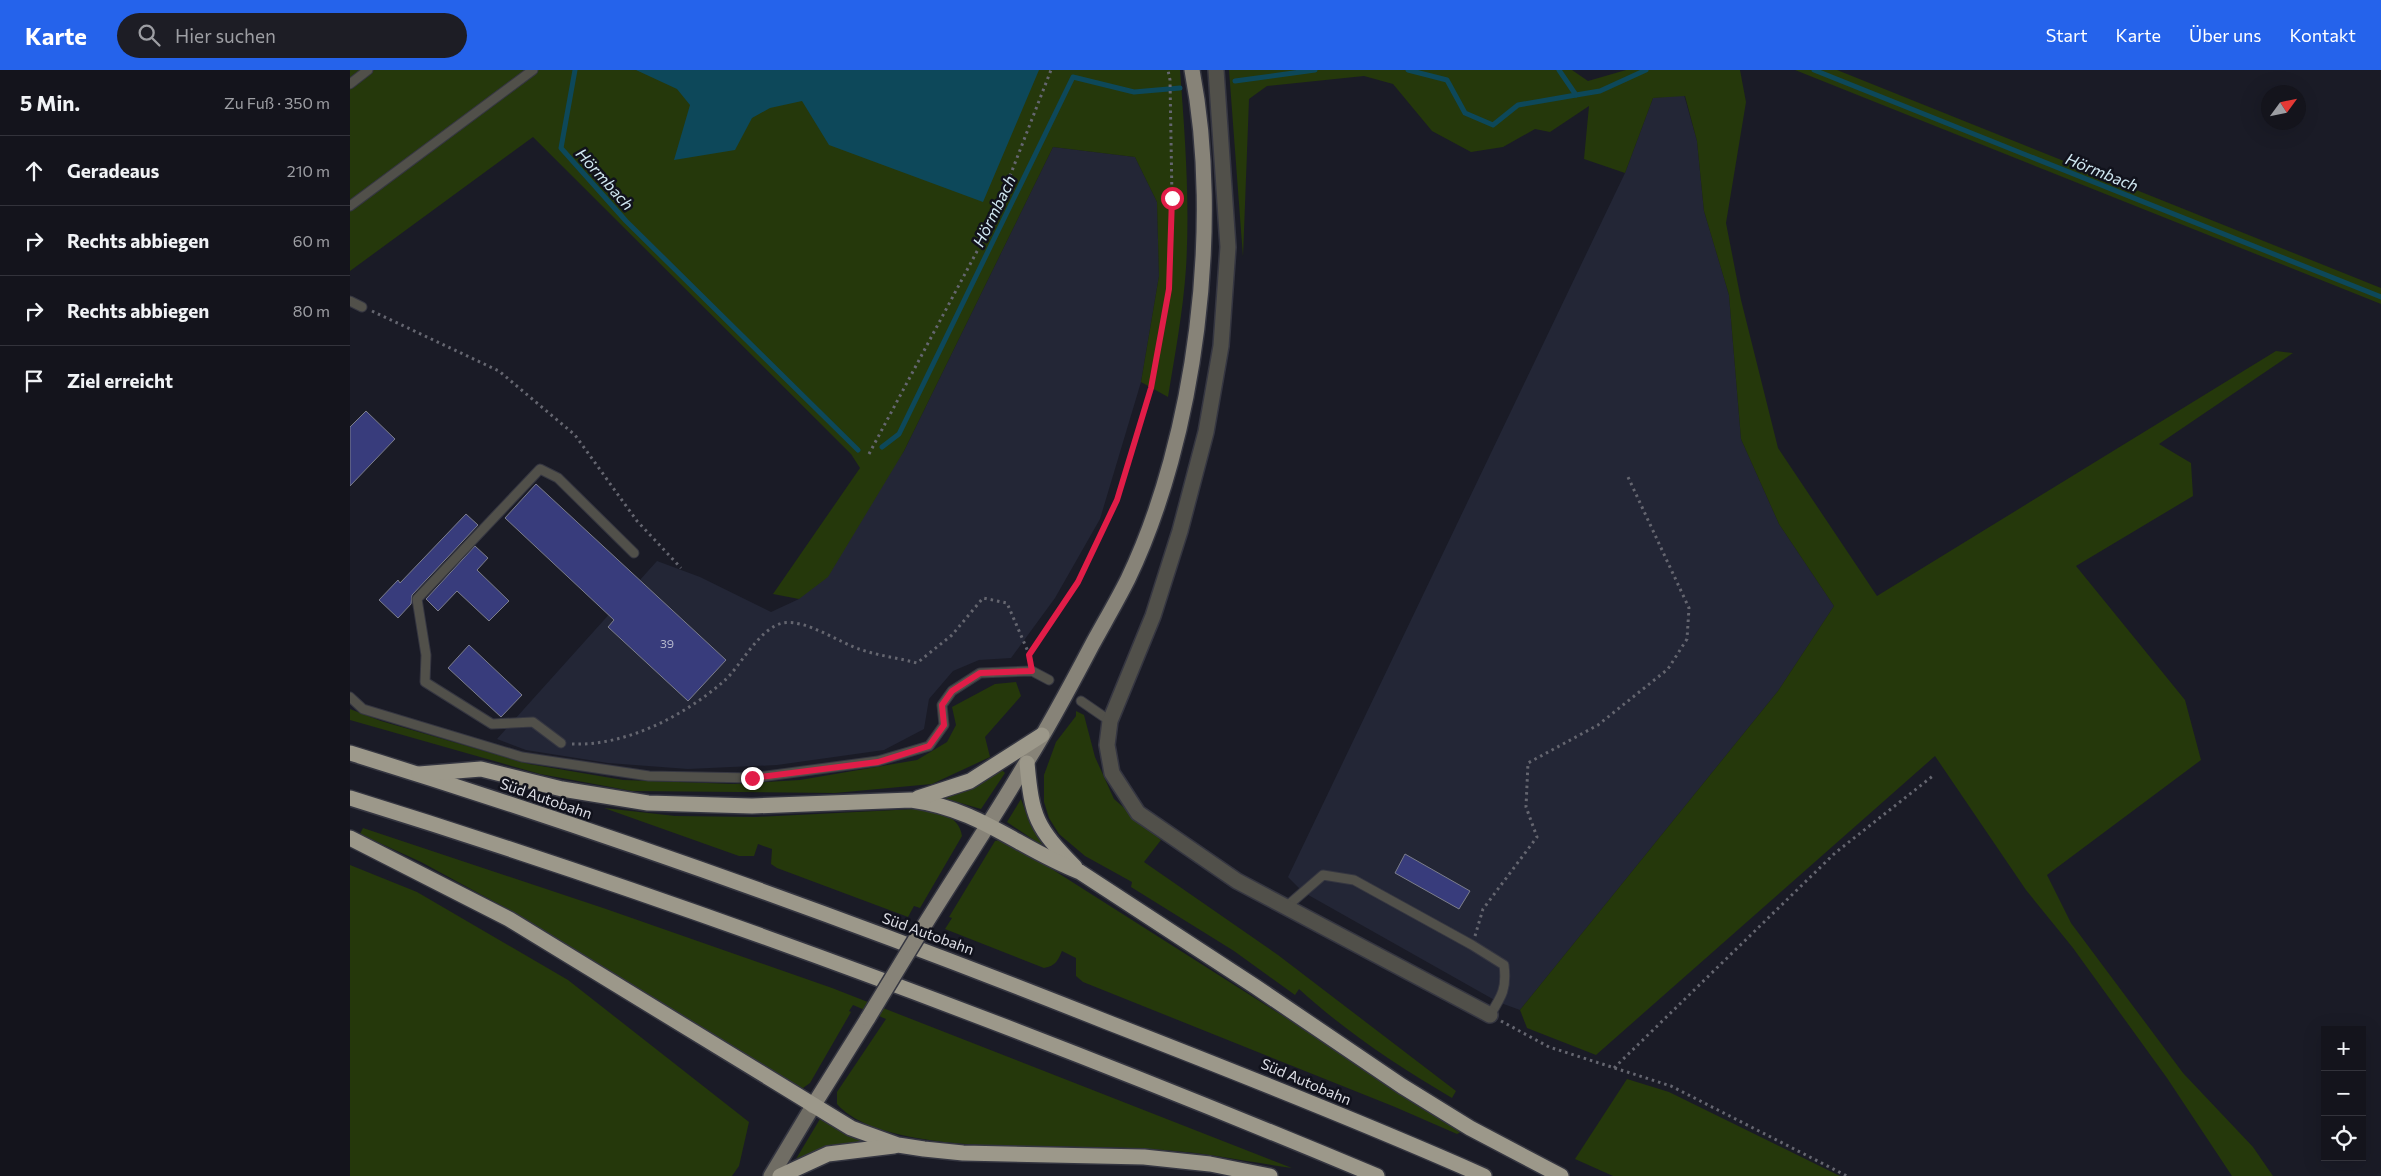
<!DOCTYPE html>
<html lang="de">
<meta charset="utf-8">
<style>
:root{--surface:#14141c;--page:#1d1d25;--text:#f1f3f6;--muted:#9d9ea3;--line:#33333b;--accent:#2563eb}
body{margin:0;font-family:Commissioner,sans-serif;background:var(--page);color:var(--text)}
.controls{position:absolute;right:15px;bottom:15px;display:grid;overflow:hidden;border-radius:0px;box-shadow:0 5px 20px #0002}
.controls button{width:45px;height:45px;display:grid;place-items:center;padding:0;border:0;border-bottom:1px solid var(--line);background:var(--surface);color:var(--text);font:25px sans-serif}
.compass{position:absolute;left:1911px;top:15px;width:45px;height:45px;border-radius:50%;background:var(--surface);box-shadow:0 5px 20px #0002;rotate:57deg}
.stop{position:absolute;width:15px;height:15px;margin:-11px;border:4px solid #e11d48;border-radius:50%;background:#fff}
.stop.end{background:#e11d48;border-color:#fff;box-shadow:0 1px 5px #0008}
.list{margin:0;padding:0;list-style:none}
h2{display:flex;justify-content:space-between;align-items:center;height:65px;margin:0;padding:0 20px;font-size:21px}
h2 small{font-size:16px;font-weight:400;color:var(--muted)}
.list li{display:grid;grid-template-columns:32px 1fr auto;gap:15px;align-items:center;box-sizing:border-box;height:70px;padding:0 20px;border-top:1px solid var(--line)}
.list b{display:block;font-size:19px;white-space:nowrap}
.list em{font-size:16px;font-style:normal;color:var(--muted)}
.icon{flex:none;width:28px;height:28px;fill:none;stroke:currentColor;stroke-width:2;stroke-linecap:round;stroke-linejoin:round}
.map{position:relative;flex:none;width:2031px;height:1106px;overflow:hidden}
header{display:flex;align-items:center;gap:30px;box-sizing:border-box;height:70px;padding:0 25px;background:var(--accent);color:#fff}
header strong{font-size:24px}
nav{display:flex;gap:28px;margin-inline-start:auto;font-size:18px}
.search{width:350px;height:45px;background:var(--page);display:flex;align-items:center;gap:12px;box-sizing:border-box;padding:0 18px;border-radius:28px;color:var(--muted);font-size:19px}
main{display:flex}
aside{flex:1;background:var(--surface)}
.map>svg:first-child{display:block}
.built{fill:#232636}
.green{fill:#25380b}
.water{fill:#0d485a}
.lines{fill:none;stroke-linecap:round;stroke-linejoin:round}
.stream{stroke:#0d485a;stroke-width:5}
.building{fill:#383c7c;stroke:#7c7e8c}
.lane-casing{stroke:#353641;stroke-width:11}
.street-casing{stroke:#353641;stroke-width:18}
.secondary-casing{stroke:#353641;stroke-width:18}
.primary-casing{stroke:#353641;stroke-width:18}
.highway-casing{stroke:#353641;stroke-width:18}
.path{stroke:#656670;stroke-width:3;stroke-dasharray:2.5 4;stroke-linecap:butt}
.lane{stroke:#51504a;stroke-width:9}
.street{stroke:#51504a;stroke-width:15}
.secondary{stroke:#706d64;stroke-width:15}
.primary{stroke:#878378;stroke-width:15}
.highway{stroke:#9c988a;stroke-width:15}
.primary-bridge-casing{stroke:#353641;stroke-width:18;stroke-linecap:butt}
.primary-bridge{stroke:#878378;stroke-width:15}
.route{stroke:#e11d48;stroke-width:6}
.labels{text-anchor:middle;stroke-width:5;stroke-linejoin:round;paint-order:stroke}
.number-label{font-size:12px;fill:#b4b6cc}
.street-label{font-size:15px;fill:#dddee6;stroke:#11121c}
.water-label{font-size:16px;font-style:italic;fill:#d1e8f2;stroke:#11121c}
</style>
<header>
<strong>Karte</strong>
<div class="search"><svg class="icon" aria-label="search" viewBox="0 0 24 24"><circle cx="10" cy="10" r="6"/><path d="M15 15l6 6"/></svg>Hier suchen</div>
<nav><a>Start</a><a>Karte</a><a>Über uns</a><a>Kontakt</a></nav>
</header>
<main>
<aside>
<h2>5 Min.<small>Zu Fuß · 350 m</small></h2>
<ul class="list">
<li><svg class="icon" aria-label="ahead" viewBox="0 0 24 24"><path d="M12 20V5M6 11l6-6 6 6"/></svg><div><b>Geradeaus</b></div><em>210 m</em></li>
<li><svg class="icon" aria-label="right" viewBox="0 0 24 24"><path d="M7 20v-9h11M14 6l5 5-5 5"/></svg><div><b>Rechts abbiegen</b></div><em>60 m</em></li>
<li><svg class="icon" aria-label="right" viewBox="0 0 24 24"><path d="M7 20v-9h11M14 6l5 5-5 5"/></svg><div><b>Rechts abbiegen</b></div><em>80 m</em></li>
<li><svg class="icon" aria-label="arrive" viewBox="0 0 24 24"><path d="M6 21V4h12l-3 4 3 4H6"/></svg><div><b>Ziel erreicht</b></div></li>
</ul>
</aside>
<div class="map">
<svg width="2031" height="1106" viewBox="0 0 2031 1106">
<rect width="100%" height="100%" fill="#1a1b26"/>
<g class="built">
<path d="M 1334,25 L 1347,71 L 1354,141 L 1379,225 L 1391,369 L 1429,454 L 1484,536 L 1428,621 L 1170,940 L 1148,932 L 953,822 L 938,807 L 1275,103 L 1303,28 Z"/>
<path d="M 703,77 L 785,87 L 807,132 L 809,206 L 791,312 L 750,449 L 705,528 L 661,588 L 629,590 L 603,601 L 579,629 L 574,659 L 534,680 L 427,695 L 338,699 L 258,693 L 176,680 L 147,669 L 307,491 L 350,507 L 421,542 L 449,529 L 554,381 Z"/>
</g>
<g class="green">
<path d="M 0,0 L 830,0 C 835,66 840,132 836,198 C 833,242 825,284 818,327 L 791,312 L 809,206 L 807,132 L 785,87 L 703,77 L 554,381 L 478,507 L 449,529 L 423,524 L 510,398 L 501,384 L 183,67 L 0,201 Z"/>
<path d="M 879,0 L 1222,0 L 1238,11 L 1276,0 L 1390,0 L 1396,32 L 1376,153 L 1391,230 L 1428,378 L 1527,526 L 1926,281 L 1943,283 L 1809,374 L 1841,393 L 1843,426 L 1726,496 L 1835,630 L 1851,690 L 1697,805 L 1721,853 L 1833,1003 L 1903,1077 L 1923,1106 L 1882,1106 L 1817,1008 L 1723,878 L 1676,820 L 1585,686 L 1246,985 L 1177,958 L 1170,940 L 1428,621 L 1484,536 L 1429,454 L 1391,369 L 1379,225 L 1354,141 L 1347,71 L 1335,26 L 1303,28 L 1275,103 L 1234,89 L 1239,36 L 1200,62 L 1185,59 L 1153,77 L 1121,82 L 1082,61 L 1043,14 L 1014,6 L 917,16 L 899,29 L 893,187 Z"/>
<path d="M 1445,0 L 1487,0 L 2031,218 L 2031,234 Z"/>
<path d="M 666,612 L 671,626 L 635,667 L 640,687 L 582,714 L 485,723 L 282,721 L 190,704 L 0,650 L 0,639 L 31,651 L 179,694 L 273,710 L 384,714 L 450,710 L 567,690 L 597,672 L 606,655 L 602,637 L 645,614 Z"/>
<path d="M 726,641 L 734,645 L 745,687 L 764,729 L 811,770 L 794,792 L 928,885 L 1106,1021 L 1102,1028 C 1048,996 996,962 949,919 L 945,925 L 884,881 L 781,817 L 782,812 L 735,786 L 709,764 L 699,748 L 694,732 L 694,705 L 706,672 L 726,646 Z"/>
<path d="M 652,700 L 655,703 L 631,739 L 590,727 L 629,714 Z"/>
<path d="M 671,729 L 680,754 L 694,777 L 657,752 Z"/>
<path d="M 254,738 L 325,746 L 406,747 L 566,739 C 586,742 609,744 612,766 L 570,838 L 564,836 L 558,847 L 427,798 L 421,794 L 422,779 L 408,774 L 404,786 L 389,786 Z"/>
<path d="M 13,758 L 256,839 L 482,918 L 942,1098 C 899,1092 857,1083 814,1080 C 787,1078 759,1077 731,1077 C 671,1076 528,1081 487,1034 L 487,1022 L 536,949 L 503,935 L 499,941 L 501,942 L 460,1013 L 453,1018 L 445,1017 L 167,844 L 71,792 L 10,764 Z"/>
<path d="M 649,770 L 656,770 L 974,972 L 1111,1062 L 1107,1064 L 1045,1037 L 733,912 L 726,906 L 726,888 L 712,881 C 708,890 706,896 694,898 L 595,859 L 602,848 L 599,847 L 645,771 Z"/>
<path d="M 0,795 L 67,822 L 218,910 L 399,1052 L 389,1096 L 382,1106 L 0,1106 Z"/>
<path d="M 1277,1009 L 1319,1022 L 1490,1106 L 1263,1106 L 1225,1089 Z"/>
<path d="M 470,1049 L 512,1071 L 479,1076 L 446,1089 Z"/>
</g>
<path class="water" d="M 286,0 L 689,0 L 633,132 L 479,75 L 452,31 L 420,38 L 402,48 L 385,80 L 324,90 L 340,35 L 327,19 Z"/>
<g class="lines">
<g class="stream">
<path d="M 225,0 L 211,78 L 276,151 L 508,380"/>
<path d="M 1058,0 L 1097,10 L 1115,43 L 1143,55 L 1168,35 L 1226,25"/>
<path d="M 1209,0 L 1226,25 L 1250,21 L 1296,0"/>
<path d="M 1464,0 L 2031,227"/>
<path d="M 885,11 L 965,0"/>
<path d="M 532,377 L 549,364 L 723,7 L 784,22 L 830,18"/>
</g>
</g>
<g class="building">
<path d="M 16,341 L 45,369 L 0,416 L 0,357 Z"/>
<path d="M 186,414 L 376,590 L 338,631 L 258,557 L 264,550 L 155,448 Z"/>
<path d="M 116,444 L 128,455 L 62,525 L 61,534 L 48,548 L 29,530 L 48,510 L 50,513 Z"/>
<path d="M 125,476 L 138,488 L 127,500 L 159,531 L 139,551 L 107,521 L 88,541 L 76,529 Z"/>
<path d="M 119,575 L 172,625 L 151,647 L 98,598 Z"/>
<path d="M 1055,784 L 1120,821 L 1109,839 L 1045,803 Z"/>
</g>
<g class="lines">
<defs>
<g id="lane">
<path d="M 0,14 L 18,0"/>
<path d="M 0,136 L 183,0"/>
<path d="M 0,231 L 12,237"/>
<path d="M 0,627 L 13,639 L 172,687 L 299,706 L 402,708 L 528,691 L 579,676 L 594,655 L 592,635 L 602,621 L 630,603 L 682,601 L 699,610"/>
<path d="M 731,631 L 760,651"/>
<path d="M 211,673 L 183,652 L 142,654 L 75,612 L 76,585 L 67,529 L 190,399 L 208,408 L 284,483"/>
<path d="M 936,837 L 973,805 L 1004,810 L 1122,875 L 1154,895 C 1157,918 1152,926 1140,945"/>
</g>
<path id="street" d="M 866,0 L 878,177 L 871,276 L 856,362 L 830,461 L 803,546 L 760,651 L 757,675 L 762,703 L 788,743 L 887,811 L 1140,945"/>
<path id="secondary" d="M 421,1106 L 463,1036"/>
<g id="primary">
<path d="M 569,864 C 604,807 642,751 676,693 C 700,655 721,615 742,575 C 754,553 767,531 778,509 C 846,367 872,154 842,0"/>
<path d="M 463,1036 L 518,948"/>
</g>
<g id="highway">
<path d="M 0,683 C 256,762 508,853 757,952 C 883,1001 1010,1051 1134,1106"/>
<path d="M 677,693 C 682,748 686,757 725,797"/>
<path d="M 69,704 L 131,699 L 212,719 L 298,733 L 402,736 L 561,730 C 630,739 668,778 730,802 L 906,917 L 1052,1016 L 1120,1058 L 1211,1106"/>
<path d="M 0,728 C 349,836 690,965 1027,1106"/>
<path d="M 568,728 L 620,711 L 692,665"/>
<path d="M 0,768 L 159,849 L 501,1058 L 548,1075 L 574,1079 L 613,1083 L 794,1087 L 860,1094 L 920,1106"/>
<path d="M 430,1106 L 478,1084 L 544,1076"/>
</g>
</defs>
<use href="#lane" class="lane-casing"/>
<use href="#street" class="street-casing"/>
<use href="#secondary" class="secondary-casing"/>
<use href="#primary" class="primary-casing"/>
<use href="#highway" class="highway-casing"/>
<g class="path">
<path d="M 22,241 L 149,301 L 225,365 L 287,451 L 331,498"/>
<path d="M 519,384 L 641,155 L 701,0"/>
<path d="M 680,591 L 679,585 L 728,512 L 767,430 L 801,318 L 819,219 L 822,128 L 820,10 L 818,0"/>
<path d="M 222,674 C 276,676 334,646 374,611 C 391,596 409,558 433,553 C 457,549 489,573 512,580 C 530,586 549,588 567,593 L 602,565 L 633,528 L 657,533 L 679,584"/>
<path d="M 1125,866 L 1133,839 L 1187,767 L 1176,737 L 1178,693 L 1248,655 L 1318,599 L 1337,569 L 1339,538 L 1278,407"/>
<path d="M 1151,951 L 1199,977 L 1321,1016 L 1497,1106"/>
<path d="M 1264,998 L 1485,783 L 1584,705"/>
</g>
<use href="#lane" class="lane"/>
<use href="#street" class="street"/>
<use href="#secondary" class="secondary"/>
<use href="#primary" class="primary"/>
<use href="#highway" class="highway"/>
<defs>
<path id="primary-bridge" d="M 518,948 L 569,864"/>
</defs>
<use href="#primary-bridge" class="primary-bridge-casing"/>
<use href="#primary-bridge" class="primary-bridge"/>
</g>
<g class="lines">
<path class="route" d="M 402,708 L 528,692 L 579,676 L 594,655 L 592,635 L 602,621 L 630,603 L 682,601 L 679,585 L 728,512 L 767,430 L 801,318 L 819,219 L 822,128"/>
</g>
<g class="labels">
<g class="number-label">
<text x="317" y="578">39</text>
</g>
<g class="street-label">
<text transform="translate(196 729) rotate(19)" y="5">Süd Autobahn</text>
<text transform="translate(578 864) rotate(20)" y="5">Süd Autobahn</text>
<text transform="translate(956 1012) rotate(23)" y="5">Süd Autobahn</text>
</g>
<g class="water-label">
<text transform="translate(1752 102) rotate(22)" y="6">Hörmbach</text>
<text transform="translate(255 109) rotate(48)" y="6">Hörmbach</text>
<text transform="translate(644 141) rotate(-64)" y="6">Hörmbach</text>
</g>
</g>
</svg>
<div class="controls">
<button>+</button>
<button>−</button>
<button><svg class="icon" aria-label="locate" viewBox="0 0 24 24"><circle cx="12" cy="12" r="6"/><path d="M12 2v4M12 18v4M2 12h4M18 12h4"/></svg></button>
</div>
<svg class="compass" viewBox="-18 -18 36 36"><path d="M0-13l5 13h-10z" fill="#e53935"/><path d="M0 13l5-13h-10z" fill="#9d9ea3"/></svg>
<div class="stop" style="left:822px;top:128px"></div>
<div class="stop end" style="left:402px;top:708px"></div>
</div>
</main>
